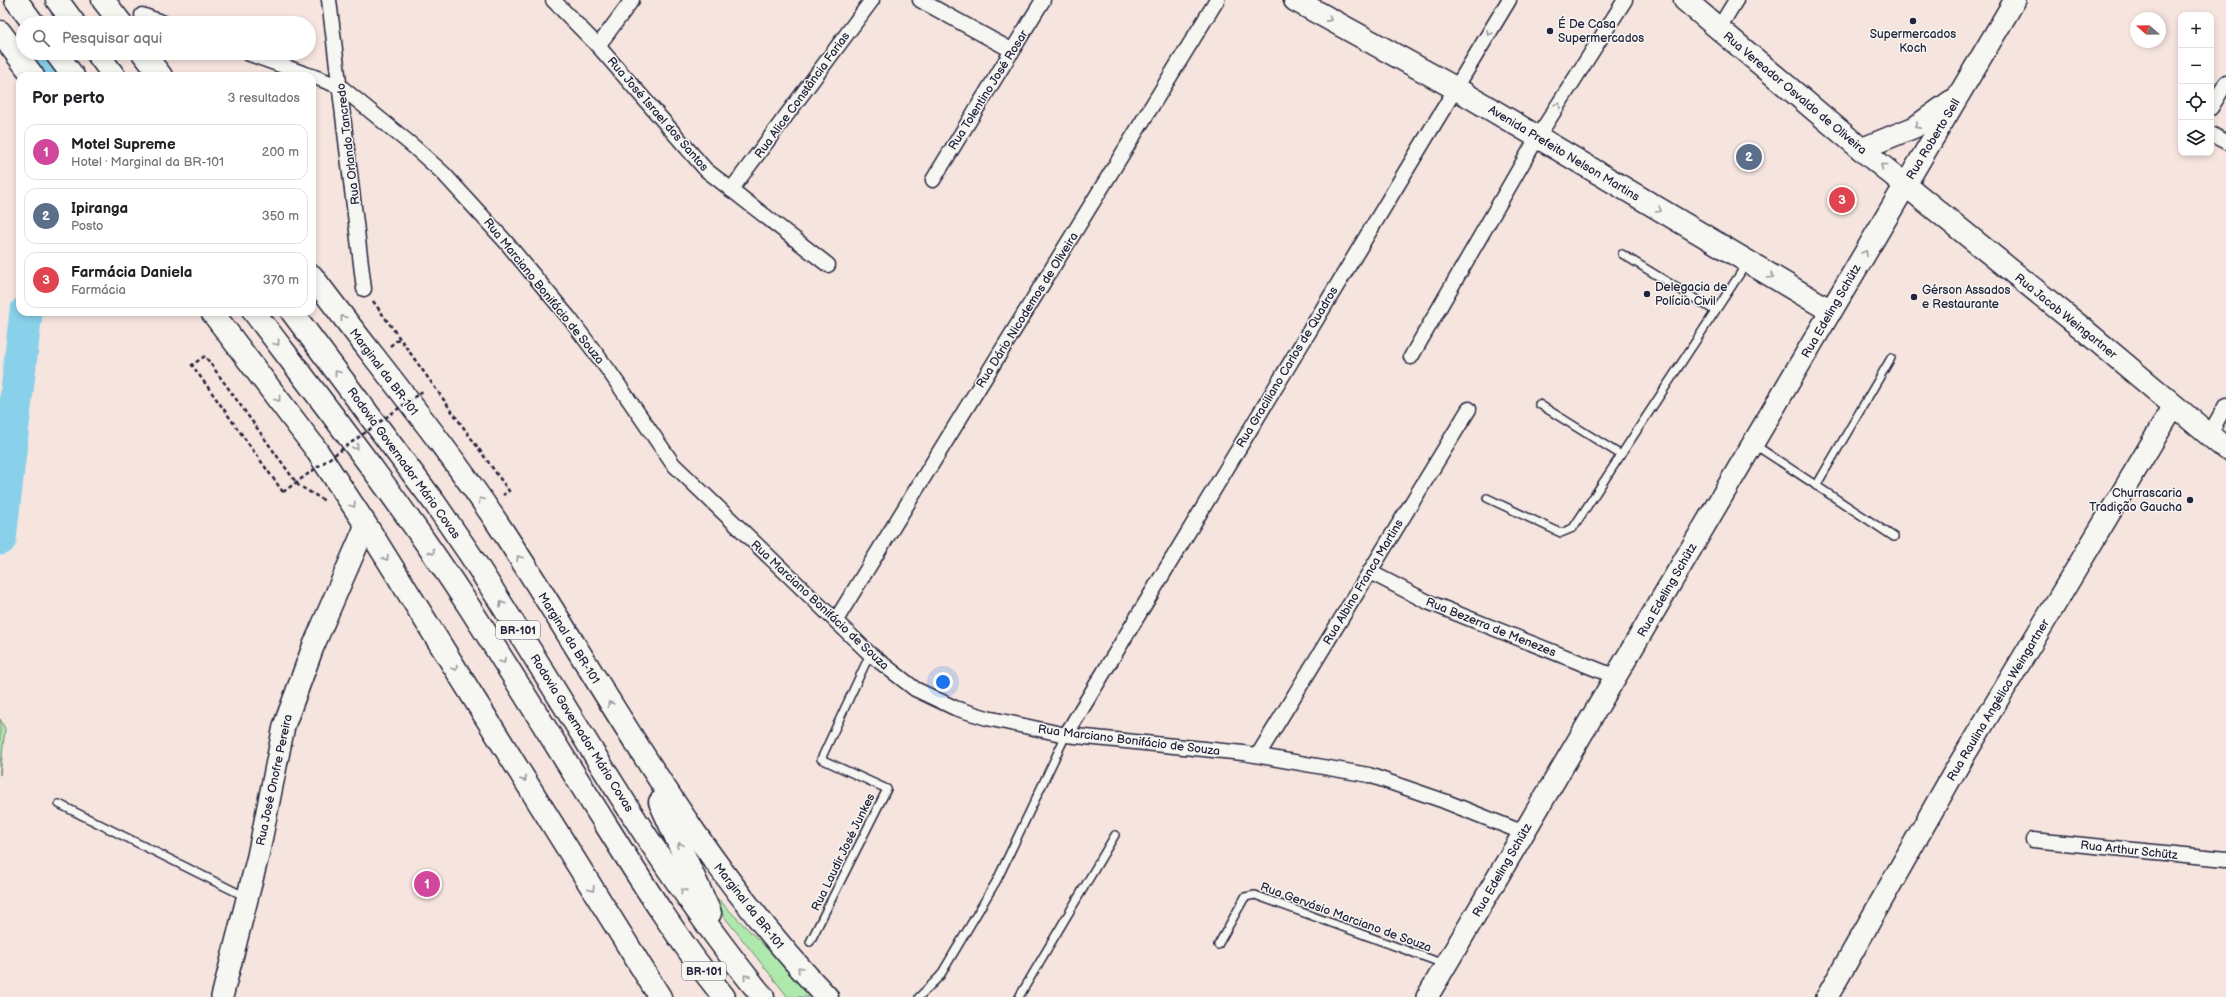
<!DOCTYPE html>
<html lang="pt">
<meta charset="utf-8">
<style>
:root{--surface:#fff;--page:#f6f6f6;--text:#202124;--muted:#757577;--line:#e0e0e0;--accent:#22223b}
body{margin:0;font-family:"Balsamiq Sans",sans-serif;background:var(--page);color:var(--text)}
.controls{position:absolute;right:12px;top:12px;display:grid;overflow:hidden;border-radius:8px;box-shadow:0 2px 6px #0003}
.controls button{width:36px;height:36px;display:grid;place-items:center;padding:0;border:0;border-bottom:1px solid var(--line);background:var(--surface);color:var(--text);font:20px sans-serif}
.compass{position:absolute;left:2130px;top:12px;width:36px;height:36px;border-radius:50%;background:var(--surface);box-shadow:0 2px 6px #0003;rotate:290deg}
.you{position:absolute;left:943px;top:682px;width:14px;height:14px;margin:-10px;border:3px solid #fff;border-radius:50%;background:#1a73e8;box-shadow:0 0 0 6px #1a73e833}
.badge{display:grid;place-items:center;width:26px;height:26px;border-radius:50%;background:var(--accent);color:#fff;font-size:13px;font-weight:700}
.pin{position:absolute;translate:-50% -50%;border:2px solid #fff;box-shadow:0 1px 4px #0006}
.list{margin:0;padding:0;list-style:none}
h2{display:flex;justify-content:space-between;align-items:center;height:52px;margin:0;padding:0 16px;font-size:17px}
h2 small{font-size:13px;font-weight:400;color:var(--muted)}
.list li{display:grid;grid-template-columns:26px 1fr auto;gap:12px;align-items:center;box-sizing:border-box;height:56px;margin:0 8px 8px;padding:0 8px;border:1px solid var(--line);border-radius:12px}
.list b{display:block;font-size:15px;white-space:nowrap}
.list p{margin:0;font-size:13px;white-space:nowrap;color:var(--muted)}
.list em{font-size:13px;font-style:normal;color:var(--muted)}
.icon{flex:none;width:22px;height:22px;fill:none;stroke:currentColor;stroke-width:2;stroke-linecap:round;stroke-linejoin:round}
.map{position:relative;flex:none;width:2226px;height:997px;overflow:hidden}
.search{position:absolute;background:var(--surface);box-shadow:0 2px 6px #0003;left:16px;top:16px;width:300px;height:44px;display:flex;align-items:center;gap:10px;box-sizing:border-box;padding:0 14px;border-radius:22px;color:var(--muted);font-size:15px}
.panel{position:absolute;background:var(--surface);box-shadow:0 2px 6px #0003;left:16px;top:72px;width:300px;height:244px;border-radius:12px}
.map>svg:first-child{display:block}
.green{fill:#afe8ad;stroke:#688574}
.lines{fill:none;stroke-linecap:round;stroke-linejoin:round}
.river{stroke:#89d0eb;stroke-width:33}
.lane-casing{stroke:#22223b;stroke-width:10}
.street-casing{stroke:#22223b;stroke-width:17}
.secondary-casing{stroke:#22223b;stroke-width:24}
.primary-casing{stroke:#22223b;stroke-width:25}
.highway-casing{stroke:#22223b;stroke-width:25}
.path{stroke:#22223b;stroke-width:2.5;stroke-dasharray:4 3;stroke-linecap:butt}
.lane{stroke:#f6f6f2;stroke-width:7}
.street{stroke:#f6f6f2;stroke-width:14}
.secondary{stroke:#f6f6f2;stroke-width:21}
.primary{stroke:#f6f6f2;stroke-width:22}
.highway{stroke:#f6f6f2;stroke-width:22}
.path-bridge{stroke:#22223b;stroke-width:2.5;stroke-dasharray:4 3;stroke-linecap:butt}
.oneway{stroke:#9797a0}
.poi-dot{fill:#22223b;stroke:#f6f6f2;stroke-width:1.5}
.labels{text-anchor:middle;stroke-width:3;stroke-linejoin:round;paint-order:stroke}
.shield{fill:#f6f6f2;stroke:#626272;stroke-width:1}
.shield-label{font-size:11px;font-weight:bold;fill:#22223b}
.poi-label{font-size:12px;fill:#22223b;stroke:#f6f6f2;text-anchor:start}
.street-label{font-size:12px;fill:#22223b;stroke:#f6f6f2}
</style>
<div class="map">
<svg width="2226" height="997" viewBox="0 0 2226 997">
<rect width="100%" height="100%" fill="#f6e4df"/>
<filter id="ink" filterUnits="userSpaceOnUse"><feTurbulence type="fractalNoise" baseFrequency=".025" numOctaves="2"/><feDisplacementMap in="SourceGraphic" scale="8" xChannelSelector="R" yChannelSelector="G"/><feConvolveMatrix kernelMatrix="1 2 1 2 8 2 1 2 1" color-interpolation-filters="sRGB"/></filter>
<g filter="url(#ink)">
<g class="green">
<path d="M 0,719 L 5,729 L 0,775 Z"/>
<path d="M 704,885 L 815,997 L 788,997 L 719,910 Z"/>
</g>
<g class="lines">
<g class="river">
<path d="M 52,76 L 56,53"/>
<path d="M 0,539 L 26,312"/>
</g>
<defs>
<g id="lane">
<path d="M 1622,254 L 1715,311"/>
<path d="M 1539,404 L 1621,455"/>
<path d="M 1755,445 L 1894,537"/>
<path d="M 1816,486 L 1891,358"/>
<path d="M 1487,498 L 1561,533 L 1573,528 L 1747,263"/>
<path d="M 59,804 L 246,897"/>
<path d="M 810,942 L 887,789 L 821,759 L 870,654"/>
<path d="M 1218,945 L 1245,897 L 1255,895 L 1444,964"/>
<path d="M 919,997 L 940,976 L 997,880 L 1066,735"/>
<path d="M 1019,997 L 1115,835"/>
</g>
<g id="street">
<path d="M 329,0 L 364,289"/>
<path d="M 553,0 L 598,46 L 706,170 L 828,265"/>
<path d="M 920,0 L 1013,51"/>
<path d="M 142,15 L 164,23"/>
<path d="M 1719,28 L 1736,0"/>
<path d="M 598,46 L 632,0"/>
<path d="M 247,53 L 311,76"/>
<path d="M 312,76 L 341,87 L 413,146 L 443,173 L 505,241 L 570,319 L 609,371 L 673,464 L 870,654 L 915,689 L 955,708 L 987,718 L 1066,735 L 1243,753 L 1369,775 L 1444,801 L 1524,833"/>
<path d="M 2211,108 L 2226,83"/>
<path d="M 2211,134 L 2226,142"/>
<path d="M 933,180 L 1043,0"/>
<path d="M 731,190 L 872,0"/>
<path d="M 1411,357 L 1537,138 L 1625,0"/>
<path d="M 2209,435 L 2226,405"/>
<path d="M 1370,572 L 1428,602 L 1616,677"/>
<path d="M 836,620 L 1217,0"/>
<path d="M 1066,735 L 1509,0"/>
<path d="M 1258,755 L 1469,409"/>
<path d="M 2033,840 L 2226,859"/>
</g>
<g id="secondary">
<path d="M 1861,149 L 1915,127 L 1951,101"/>
<path d="M 1906,184 L 2015,0"/>
<path d="M 222,997 L 258,856 L 284,726 L 313,647 L 366,525"/>
<path d="M 1427,997 L 1831,311"/>
<path d="M 1827,997 L 1952,776 L 2174,406"/>
</g>
<g id="primary">
<path d="M 1295,0 L 1455,88 L 1831,311 L 1906,184"/>
<path d="M 1685,0 L 1861,149 L 2077,324 L 2226,449"/>
</g>
<g id="highway">
<path d="M 16,0 L 33,23"/>
<path d="M 57,0 L 74,23"/>
<path d="M 103,0 L 121,23"/>
<path d="M 0,32 L 33,76"/>
<path d="M 56,53 L 73,76"/>
<path d="M 97,53 L 114,76"/>
<path d="M 143,53 L 161,76"/>
<path d="M 312,276 C 375,360 444,442 502,530 C 607,690 693,857 827,997"/>
<path d="M 212,312 L 315,448 L 366,525 L 660,997"/>
<path d="M 254,312 C 327,408 402,504 468,605 C 515,678 560,752 606,825 C 643,884 680,943 724,997"/>
<path d="M 292,312 L 434,502 L 469,553 C 566,702 650,860 763,997"/>
<path d="M 660,802 L 710,913"/>
</g>
</defs>
<use href="#lane" class="lane-casing"/>
<use href="#street" class="street-casing"/>
<use href="#secondary" class="secondary-casing"/>
<use href="#primary" class="primary-casing"/>
<use href="#highway" class="highway-casing"/>
<g class="path">
<path d="M 373,301 L 509,491 L 503,495"/>
<path d="M 390,346 L 400,338"/>
<path d="M 283,492 L 192,365 L 205,356 L 298,485 L 325,501"/>
</g>
<use href="#lane" class="lane"/>
<use href="#street" class="street"/>
<use href="#secondary" class="secondary"/>
<use href="#primary" class="primary"/>
<use href="#highway" class="highway"/>
<path class="path-bridge" d="M 283,492 L 424,390"/>
</g>
<defs><path id="oneway-chevron" d="M-2-3.5L2.5 0L-2 3.5" fill="none" stroke-width="1.6" stroke-linecap="round" stroke-linejoin="round"/></defs>
<g class="oneway">
<use href="#oneway-chevron" transform="translate(1329 19) rotate(29)"/>
<use href="#oneway-chevron" transform="translate(1489 33) rotate(122)"/>
<use href="#oneway-chevron" transform="translate(1558 105) rotate(-58)"/>
<use href="#oneway-chevron" transform="translate(1917 126) rotate(151)"/>
<use href="#oneway-chevron" transform="translate(1883 166) rotate(-142)"/>
<use href="#oneway-chevron" transform="translate(1659 210) rotate(30)"/>
<use href="#oneway-chevron" transform="translate(1865 253) rotate(-59)"/>
<use href="#oneway-chevron" transform="translate(1771 276) rotate(31)"/>
<use href="#oneway-chevron" transform="translate(343 318) rotate(-127)"/>
<use href="#oneway-chevron" transform="translate(277 343) rotate(53)"/>
<use href="#oneway-chevron" transform="translate(337 373) rotate(-127)"/>
<use href="#oneway-chevron" transform="translate(278 399) rotate(54)"/>
<use href="#oneway-chevron" transform="translate(356 447) rotate(53)"/>
<use href="#oneway-chevron" transform="translate(481 500) rotate(-126)"/>
<use href="#oneway-chevron" transform="translate(353 505) rotate(56)"/>
<use href="#oneway-chevron" transform="translate(432 552) rotate(55)"/>
<use href="#oneway-chevron" transform="translate(386 558) rotate(58)"/>
<use href="#oneway-chevron" transform="translate(519 558) rotate(-122)"/>
<use href="#oneway-chevron" transform="translate(502 604) rotate(-122)"/>
<use href="#oneway-chevron" transform="translate(503 661) rotate(58)"/>
<use href="#oneway-chevron" transform="translate(455 668) rotate(58)"/>
<use href="#oneway-chevron" transform="translate(610 704) rotate(-122)"/>
<use href="#oneway-chevron" transform="translate(524 779) rotate(58)"/>
<use href="#oneway-chevron" transform="translate(680 845) rotate(-114)"/>
<use href="#oneway-chevron" transform="translate(592 889) rotate(58)"/>
<use href="#oneway-chevron" transform="translate(683 891) rotate(-125)"/>
<use href="#oneway-chevron" transform="translate(800 969) rotate(-134)"/>
<use href="#oneway-chevron" transform="translate(746 977) rotate(-130)"/>
</g>
</g>
<g class="poi-dot">
<circle cx="1913" cy="21" r="4"/>
<circle cx="1550" cy="31" r="4"/>
<circle cx="1647" cy="294" r="4"/>
<circle cx="1914" cy="297" r="4"/>
<circle cx="2190" cy="500" r="4"/>
</g>
<g class="labels">
<g class="shield">
<rect x="496" y="621" width="44" height="18" rx="3"/>
<rect x="682" y="962" width="44" height="18" rx="3"/>
</g>
<g class="shield-label">
<text x="518" y="634">BR-101</text>
<text x="704" y="975">BR-101</text>
</g>
<g class="poi-label">
<text x="1558" y="28">É De Casa<tspan x="1558" dy="14">Supermercados</tspan></text>
<text x="1913" y="38" text-anchor="middle">Supermercados<tspan x="1913" dy="14">Koch</tspan></text>
<text x="1655" y="291">Delegacia de<tspan x="1655" dy="14">Polícia Civil</tspan></text>
<text x="1922" y="294">Gérson Assados<tspan x="1922" dy="14">e Restaurante</tspan></text>
<text x="2182" y="497" text-anchor="end">Churrascaria<tspan x="2182" dy="14">Tradição Gaucha</tspan></text>
</g>
<g class="street-label">
<text transform="translate(988 90) rotate(-58)" y="4">Rua Tolentino José Rosar</text>
<text transform="translate(1795 93) rotate(40)" y="4">Rua Vereador Osvaldo de Oliveira</text>
<text transform="translate(802 95) rotate(-54)" y="4">Rua Alice Constância Farias</text>
<text transform="translate(658 114) rotate(49)" y="4">Rua José Israel dos Santos</text>
<text transform="translate(1933 139) rotate(-59)" y="4">Rua Roberto Sell</text>
<text transform="translate(348 144) rotate(-97)" y="4">Rua Orlando Tancredo</text>
<text transform="translate(1564 153) rotate(31)" y="4">Avenida Prefeito Nelson Martins</text>
<text transform="translate(544 291) rotate(51)" y="4">Rua Marciano Bonifácio de Souza</text>
<text transform="translate(1027 310) rotate(-58)" y="4">Rua Dário Nicodemos de Oliveira</text>
<text transform="translate(1831 311) rotate(-60)" y="4">Rua Edeling Schütz</text>
<text transform="translate(2066 316) rotate(39)" y="4">Rua Jacob Weingartner</text>
<text transform="translate(1287 367) rotate(-59)" y="4">Rua Graciliano Carlos de Quadros</text>
<text transform="translate(384 372) rotate(53)" y="4">Marginal da BR-101</text>
<text transform="translate(404 463) rotate(54)" y="4">Rodovia Governador Mário Covas</text>
<text transform="translate(1363 582) rotate(-59)" y="4">Rua Albino Franca Martins</text>
<text transform="translate(1667 590) rotate(-60)" y="4">Rua Edeling Schütz</text>
<text transform="translate(820 605) rotate(43)" y="4">Rua Marciano Bonifácio de Souza</text>
<text transform="translate(1491 627) rotate(22)" y="4">Rua Bezerra de Menezes</text>
<text transform="translate(569 638) rotate(58)" y="4">Marginal da BR-101</text>
<text transform="translate(1998 700) rotate(-59)" y="4">Rua Raulina Angélica Weingartner</text>
<text transform="translate(582 733) rotate(58)" y="4">Rodovia Governador Mário Covas</text>
<text transform="translate(1129 740) rotate(7)" y="4">Rua Marciano Bonifácio de Souza</text>
<text transform="translate(274 780) rotate(-78)" y="4">Rua José Onofre Pereira</text>
<text transform="translate(2129 850) rotate(6)" y="4">Rua Arthur Schütz</text>
<text transform="translate(843 852) rotate(-64)" y="4">Rua Laudir José Junkes</text>
<text transform="translate(1502 870) rotate(-60)" y="4">Rua Edeling Schütz</text>
<text transform="translate(749 906) rotate(52)" y="4">Marginal da BR-101</text>
<text transform="translate(1346 917) rotate(20)" y="4">Rua Gervásio Marciano de Souza</text>
</g>
</g>
</svg>
<div class="controls">
<button>+</button>
<button>−</button>
<button><svg class="icon" aria-label="locate" viewBox="0 0 24 24"><circle cx="12" cy="12" r="6"/><path d="M12 2v4M12 18v4M2 12h4M18 12h4"/></svg></button>
<button><svg class="icon" aria-label="layers" viewBox="0 0 24 24"><path d="M12 4l9 5-9 5-9-5zM3 14l9 5 9-5"/></svg></button>
</div>
<svg class="compass" viewBox="-18 -18 36 36"><path d="M0-13l5 13h-10z" fill="#e53935"/><path d="M0 13l5-13h-10z" fill="#757577"/></svg>
<div class="you"></div>
<div class="pin badge" style="left:427px;top:884px;background:#d1479c">1</div>
<div class="pin badge" style="left:1749px;top:157px;background:#5c6f8a">2</div>
<div class="pin badge" style="left:1842px;top:200px;background:#e0444e">3</div>
<div class="search"><svg class="icon" aria-label="search" viewBox="0 0 24 24"><circle cx="10" cy="10" r="6"/><path d="M15 15l6 6"/></svg>Pesquisar aqui</div>
<section class="panel">
<h2>Por perto<small>3 resultados</small></h2>
<ul class="list">
<li><span class="badge" style="background:#d1479c">1</span><div><b>Motel Supreme</b><p>Hotel · Marginal da BR-101</p></div><em>200 m</em></li>
<li><span class="badge" style="background:#5c6f8a">2</span><div><b>Ipiranga</b><p>Posto</p></div><em>350 m</em></li>
<li><span class="badge" style="background:#e0444e">3</span><div><b>Farmácia Daniela</b><p>Farmácia</p></div><em>370 m</em></li>
</ul>
</section>
</div>
